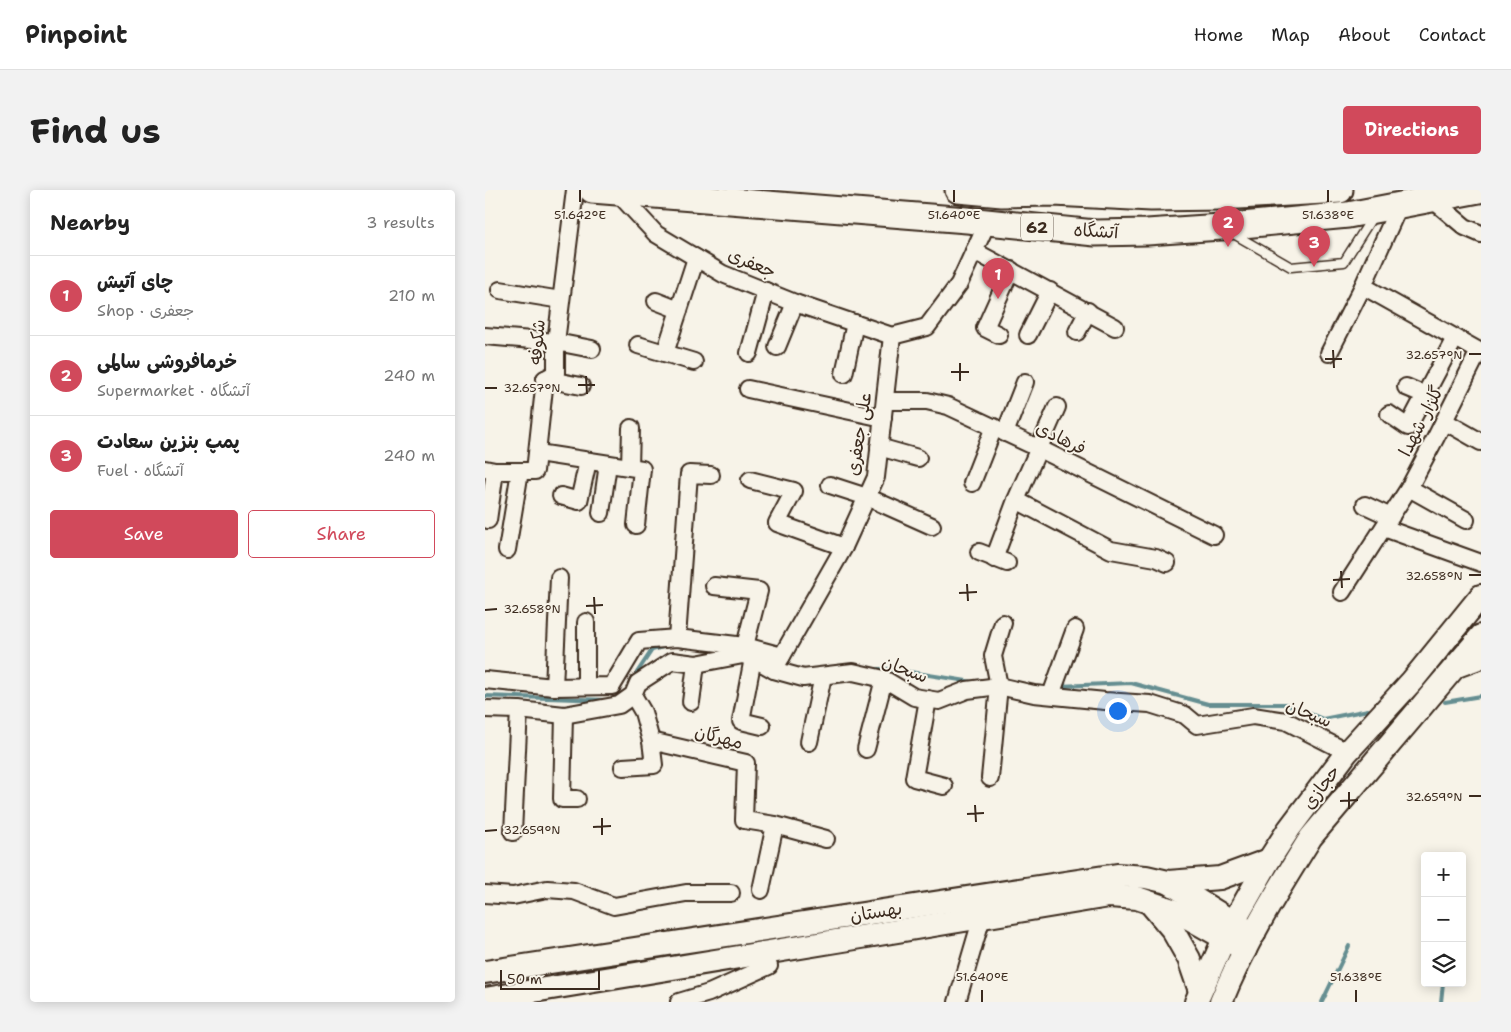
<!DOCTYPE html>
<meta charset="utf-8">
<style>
:root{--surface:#fff;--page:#f2f2f2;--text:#222;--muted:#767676;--line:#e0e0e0;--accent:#d1495b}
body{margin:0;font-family:"Shantell Sans","Playpen Sans Arabic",sans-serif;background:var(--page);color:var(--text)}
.controls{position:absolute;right:15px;bottom:15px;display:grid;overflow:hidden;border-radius:5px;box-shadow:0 2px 12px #0003}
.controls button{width:45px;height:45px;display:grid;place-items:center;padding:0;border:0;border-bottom:1px solid var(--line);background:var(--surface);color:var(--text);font:25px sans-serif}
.scale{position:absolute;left:15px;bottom:12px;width:100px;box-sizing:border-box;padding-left:5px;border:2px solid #3b2a1e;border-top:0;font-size:14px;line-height:18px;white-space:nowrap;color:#3b2a1e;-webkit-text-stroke:4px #f7f3e8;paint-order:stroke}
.you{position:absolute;left:632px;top:520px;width:18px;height:18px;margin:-12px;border:4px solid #fff;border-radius:50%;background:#1a73e8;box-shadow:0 0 0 8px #1a73e833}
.badge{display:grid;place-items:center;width:32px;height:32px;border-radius:50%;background:var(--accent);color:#fff;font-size:16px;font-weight:700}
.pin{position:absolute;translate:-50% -41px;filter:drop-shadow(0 1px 2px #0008)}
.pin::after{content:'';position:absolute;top:26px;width:18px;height:15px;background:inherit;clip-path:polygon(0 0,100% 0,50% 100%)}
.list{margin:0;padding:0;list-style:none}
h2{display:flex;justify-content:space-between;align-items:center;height:65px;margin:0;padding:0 20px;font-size:21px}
h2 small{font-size:16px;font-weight:400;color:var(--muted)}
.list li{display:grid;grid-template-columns:32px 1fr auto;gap:15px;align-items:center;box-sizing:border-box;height:80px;padding:0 20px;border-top:1px solid var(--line)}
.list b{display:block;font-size:19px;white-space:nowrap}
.list p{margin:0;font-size:16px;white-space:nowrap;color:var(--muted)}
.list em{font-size:16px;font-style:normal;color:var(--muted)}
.actions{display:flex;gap:10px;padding:15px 20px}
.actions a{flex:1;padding:11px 0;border:1px solid var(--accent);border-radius:5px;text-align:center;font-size:18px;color:var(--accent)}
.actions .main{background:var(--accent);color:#fff}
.icon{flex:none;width:28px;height:28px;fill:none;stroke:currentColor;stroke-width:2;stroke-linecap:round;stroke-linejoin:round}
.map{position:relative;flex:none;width:996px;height:812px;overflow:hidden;border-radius:5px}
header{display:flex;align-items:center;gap:30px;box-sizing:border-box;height:70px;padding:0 25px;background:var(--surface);border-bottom:1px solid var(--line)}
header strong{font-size:24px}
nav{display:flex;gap:28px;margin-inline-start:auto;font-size:18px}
.intro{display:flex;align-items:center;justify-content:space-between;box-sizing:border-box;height:120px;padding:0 30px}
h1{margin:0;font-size:35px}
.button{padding:12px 22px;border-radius:5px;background:var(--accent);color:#fff;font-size:18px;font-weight:700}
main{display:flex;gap:30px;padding:0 30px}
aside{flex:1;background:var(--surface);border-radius:5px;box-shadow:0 2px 12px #0003}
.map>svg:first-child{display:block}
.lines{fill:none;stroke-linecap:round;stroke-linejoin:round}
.stream{stroke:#658e91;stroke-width:4}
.service-casing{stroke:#3b2a1e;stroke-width:11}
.minor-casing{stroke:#3b2a1e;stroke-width:20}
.tertiary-casing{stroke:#3b2a1e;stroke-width:24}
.secondary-casing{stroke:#3b2a1e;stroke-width:26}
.primary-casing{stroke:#3b2a1e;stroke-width:29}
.service{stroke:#f7f3e8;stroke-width:8}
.minor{stroke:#f7f3e8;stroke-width:16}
.tertiary{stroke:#f7f3e8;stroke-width:20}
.secondary{stroke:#f7f3e8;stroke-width:22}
.primary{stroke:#f7f3e8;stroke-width:25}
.ticks{fill:none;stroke:#3b2a1e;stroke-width:2}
.labels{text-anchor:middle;stroke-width:4;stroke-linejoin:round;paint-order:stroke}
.shield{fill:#f7f3e8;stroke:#73665b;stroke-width:1}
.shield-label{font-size:16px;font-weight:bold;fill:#3b2a1e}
.street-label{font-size:18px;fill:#3b2a1e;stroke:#f7f3e8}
.ticks-label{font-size:12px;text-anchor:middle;fill:#3b2a1e;stroke:#f7f3e8;stroke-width:4;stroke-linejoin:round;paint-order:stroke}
</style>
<header>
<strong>Pinpoint</strong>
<nav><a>Home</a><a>Map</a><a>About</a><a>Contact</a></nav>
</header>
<div class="intro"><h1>Find us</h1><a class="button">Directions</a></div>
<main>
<aside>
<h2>Nearby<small>3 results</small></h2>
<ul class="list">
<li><span class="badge">1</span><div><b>چای آتیش</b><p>Shop · جعفری</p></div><em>210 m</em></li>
<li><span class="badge">2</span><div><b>خرمافروشی سالمی</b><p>Supermarket · آتشگاه</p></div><em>240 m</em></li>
<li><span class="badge">3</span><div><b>پمپ بنزین سعادت</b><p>Fuel · آتشگاه</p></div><em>240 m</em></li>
</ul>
<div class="actions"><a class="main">Save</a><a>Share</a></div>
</aside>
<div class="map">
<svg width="996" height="812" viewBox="0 0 996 812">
<rect width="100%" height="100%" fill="#f7f3e8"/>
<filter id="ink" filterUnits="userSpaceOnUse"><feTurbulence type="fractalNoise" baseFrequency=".02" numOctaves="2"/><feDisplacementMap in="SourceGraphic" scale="10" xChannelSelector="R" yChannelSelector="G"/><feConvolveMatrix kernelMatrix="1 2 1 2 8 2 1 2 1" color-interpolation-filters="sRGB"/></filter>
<g filter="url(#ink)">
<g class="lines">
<g class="stream">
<path d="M 388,479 L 406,479 L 488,492"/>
<path d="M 149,487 L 167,460 L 182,456"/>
<path d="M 574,496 L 646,493 L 723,514 L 801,514 L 838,529 L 883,520"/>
<path d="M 0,506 L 122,510"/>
<path d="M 960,512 L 996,506"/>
<path d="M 837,812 L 864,756"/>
<path d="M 956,812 L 958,793"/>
</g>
<defs>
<path id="service" d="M 747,43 L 806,77 L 859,72 L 888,26"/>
<g id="minor">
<path d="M 132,2 L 171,44 L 238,84 L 310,113 L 407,146"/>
<path d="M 948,10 L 980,37 L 996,44"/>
<path d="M 489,61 L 630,137"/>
<path d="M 15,100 L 76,110"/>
<path d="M 171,111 L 194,120"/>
<path d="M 592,142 L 603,121"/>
<path d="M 514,145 L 500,138 L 526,80"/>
<path d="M 543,145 L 565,101"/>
<path d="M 0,146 L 71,152 L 107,159"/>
<path d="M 153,155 L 209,172"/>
<path d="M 292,157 L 310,113"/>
<path d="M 180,163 L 211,68"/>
<path d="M 264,163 L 281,101"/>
<path d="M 844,163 L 878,96"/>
<path d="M 359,184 L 370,133"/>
<path d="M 60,189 L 96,196"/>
<path d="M 921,197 L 940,205"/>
<path d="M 263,199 L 398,228"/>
<path d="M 400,211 L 442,211 L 463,216 L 553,258 L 729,345"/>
<path d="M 572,217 L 531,310 L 626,360 L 671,368 L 682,373"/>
<path d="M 904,224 L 923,237 L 970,148"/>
<path d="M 959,231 L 996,252"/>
<path d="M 520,243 L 540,192"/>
<path d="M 394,257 L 433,268"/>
<path d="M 53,263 L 157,279 L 151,335"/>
<path d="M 145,277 L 146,238"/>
<path d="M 0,279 L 10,281 L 50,281 L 60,189 L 71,183 L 71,152 L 90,0"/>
<path d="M 265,290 L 309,301 L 292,333 L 359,357"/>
<path d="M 487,293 L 509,237"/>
<path d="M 345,295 L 382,307 L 447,336"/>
<path d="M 924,298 L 981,330"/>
<path d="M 76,306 L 94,311 L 103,271"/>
<path d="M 880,315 L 906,327"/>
<path d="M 116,323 L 123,274"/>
<path d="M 3,330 L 10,281"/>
<path d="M 899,338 L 996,373"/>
<path d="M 22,360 L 35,281"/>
<path d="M 494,362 L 522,373"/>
<path d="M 509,369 L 531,310"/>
<path d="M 229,396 L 274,401 L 260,456"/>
<path d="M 857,402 L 924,298 L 951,247 L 994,161 L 878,96 L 914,16"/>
<path d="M 101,432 L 101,496"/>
<path d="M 192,448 L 204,284 L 226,285"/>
<path d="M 268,468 L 256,531 L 277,536"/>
<path d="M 289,480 L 359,357 L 391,287 L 407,146 L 442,137 L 474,94 L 502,33"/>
<path d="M 0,490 L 69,497 L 127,496 L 154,451 L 192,448 L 260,456 L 297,466"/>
<path d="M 69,497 L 74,388"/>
<path d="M 566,505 L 590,439"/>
<path d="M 443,509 L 429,588 L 459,596"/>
<path d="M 206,512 L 211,474"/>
<path d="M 0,519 L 34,520 L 79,525 L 134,515 L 148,505 L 153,493 L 187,471 L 211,474 L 258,465 L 268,468 L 289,480 L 318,488 L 368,482 L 399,489 L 429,507 L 454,511 L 482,500 L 514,496 L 549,504 L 620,511 L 665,514 L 700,525 L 712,535 L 768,526 L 801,531 L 862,562"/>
<path d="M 79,525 L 77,609 L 92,609"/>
<path d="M 166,551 L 261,573 L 259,630 L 290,635 L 276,700"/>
<path d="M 324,552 L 338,486"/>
<path d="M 381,559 L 399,489"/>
<path d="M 138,577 L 169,575 L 166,551 L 158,522 L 148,505"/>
<path d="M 505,588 L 514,496 L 508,466 L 518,433"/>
<path d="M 290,635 L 341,649"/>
<path d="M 28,642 L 34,520"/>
<path d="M 0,704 L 28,706 L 62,699 L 89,701 L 129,716 L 201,703 L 246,703"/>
<path d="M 194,812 L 224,803 L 284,776"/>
<path d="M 472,812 L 497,727"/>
</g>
<path id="tertiary" d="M 969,478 L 996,468"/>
<g id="secondary">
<path d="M 683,692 L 735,688 L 784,670"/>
<path d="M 665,713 L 687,739 L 704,769 L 715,801"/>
<path d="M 0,782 L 632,685 L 661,687 L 683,692 L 748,732 L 769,744"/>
<path d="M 0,809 L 624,706 L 652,708 L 693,722 L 760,760"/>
<path d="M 711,812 L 739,749 L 784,670 L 804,639 L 862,562 L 927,491 L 996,406"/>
<path d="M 736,812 C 759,754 793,700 826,647 L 996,446"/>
</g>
<g id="primary">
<path d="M 107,0 L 482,30 L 610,43 L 662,42 L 736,37 L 863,25 L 994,0"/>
<path d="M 473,0 L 517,4 L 569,3 L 666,8 L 737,7 L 855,0"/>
</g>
</defs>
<use href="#service" class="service-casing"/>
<use href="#minor" class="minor-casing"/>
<use href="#tertiary" class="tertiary-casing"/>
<use href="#secondary" class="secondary-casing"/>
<use href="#primary" class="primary-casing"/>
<use href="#service" class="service"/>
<use href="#minor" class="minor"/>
<use href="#tertiary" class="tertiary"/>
<use href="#secondary" class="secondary"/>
<use href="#primary" class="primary"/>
</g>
</g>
<path class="ticks" d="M 95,0 L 95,12M 469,0 L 469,12M 843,0 L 843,12M 848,160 L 849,178M 984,164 L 996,164M 840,169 L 857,169M 475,173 L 475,191M 466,182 L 484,182M 101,186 L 102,204M 93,195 L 110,195M 0,198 L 12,198M 856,381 L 857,398M 984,385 L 996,385M 848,390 L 865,389M 482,394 L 483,411M 474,403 L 492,402M 109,407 L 110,424M 101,416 L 118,415M 0,420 L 12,419M 864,602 L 864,619M 984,606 L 996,606M 855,611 L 873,610M 490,615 L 491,632M 482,624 L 499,623M 117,628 L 117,645M 108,637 L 126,636M 0,641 L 12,640M 497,800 L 497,812M 871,800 L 871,812"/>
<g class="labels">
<rect class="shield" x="536" y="23.5" width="32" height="27" rx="4"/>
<g class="shield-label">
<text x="552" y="43">62</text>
</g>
<g class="street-label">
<text transform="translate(611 41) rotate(3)" y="6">آتشگاه</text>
<text transform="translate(267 73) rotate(23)" y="6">جعفری</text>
<text transform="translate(52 152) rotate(-85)" y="6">شکوفه</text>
<text transform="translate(936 231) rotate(-63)" y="6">گلزار شهدا</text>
<text transform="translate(374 244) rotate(-81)" y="6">علی جعفری</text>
<text transform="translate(576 248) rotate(26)" y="6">فرهادی</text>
<text transform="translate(420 479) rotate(21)" y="6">سبحان</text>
<text transform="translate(824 523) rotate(23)" y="6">سبحان</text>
<text transform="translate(234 547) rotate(15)" y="6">مهرگان</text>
<text transform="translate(836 597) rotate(-53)" y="6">حجازی</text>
<text transform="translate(391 722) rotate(-9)" y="6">بهستان</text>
</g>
</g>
<g class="ticks-label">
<text x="95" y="29">51.642°E</text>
<text x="469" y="29">51.640°E</text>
<text x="843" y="29">51.638°E</text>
<text x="949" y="169">32.657°N</text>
<text x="47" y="202">32.657°N</text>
<text x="949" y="390">32.658°N</text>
<text x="47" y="423">32.658°N</text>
<text x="949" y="611">32.659°N</text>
<text x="47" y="644">32.659°N</text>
<text x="497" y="791">51.640°E</text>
<text x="871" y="791">51.638°E</text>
</g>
</svg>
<div class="controls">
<button>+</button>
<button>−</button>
<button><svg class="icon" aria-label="layers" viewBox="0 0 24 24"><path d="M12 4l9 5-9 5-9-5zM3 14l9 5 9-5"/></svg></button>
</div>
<div class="scale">50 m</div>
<div class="you"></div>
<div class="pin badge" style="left:513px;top:109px">1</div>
<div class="pin badge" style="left:743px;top:57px">2</div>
<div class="pin badge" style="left:829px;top:77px">3</div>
</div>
</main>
